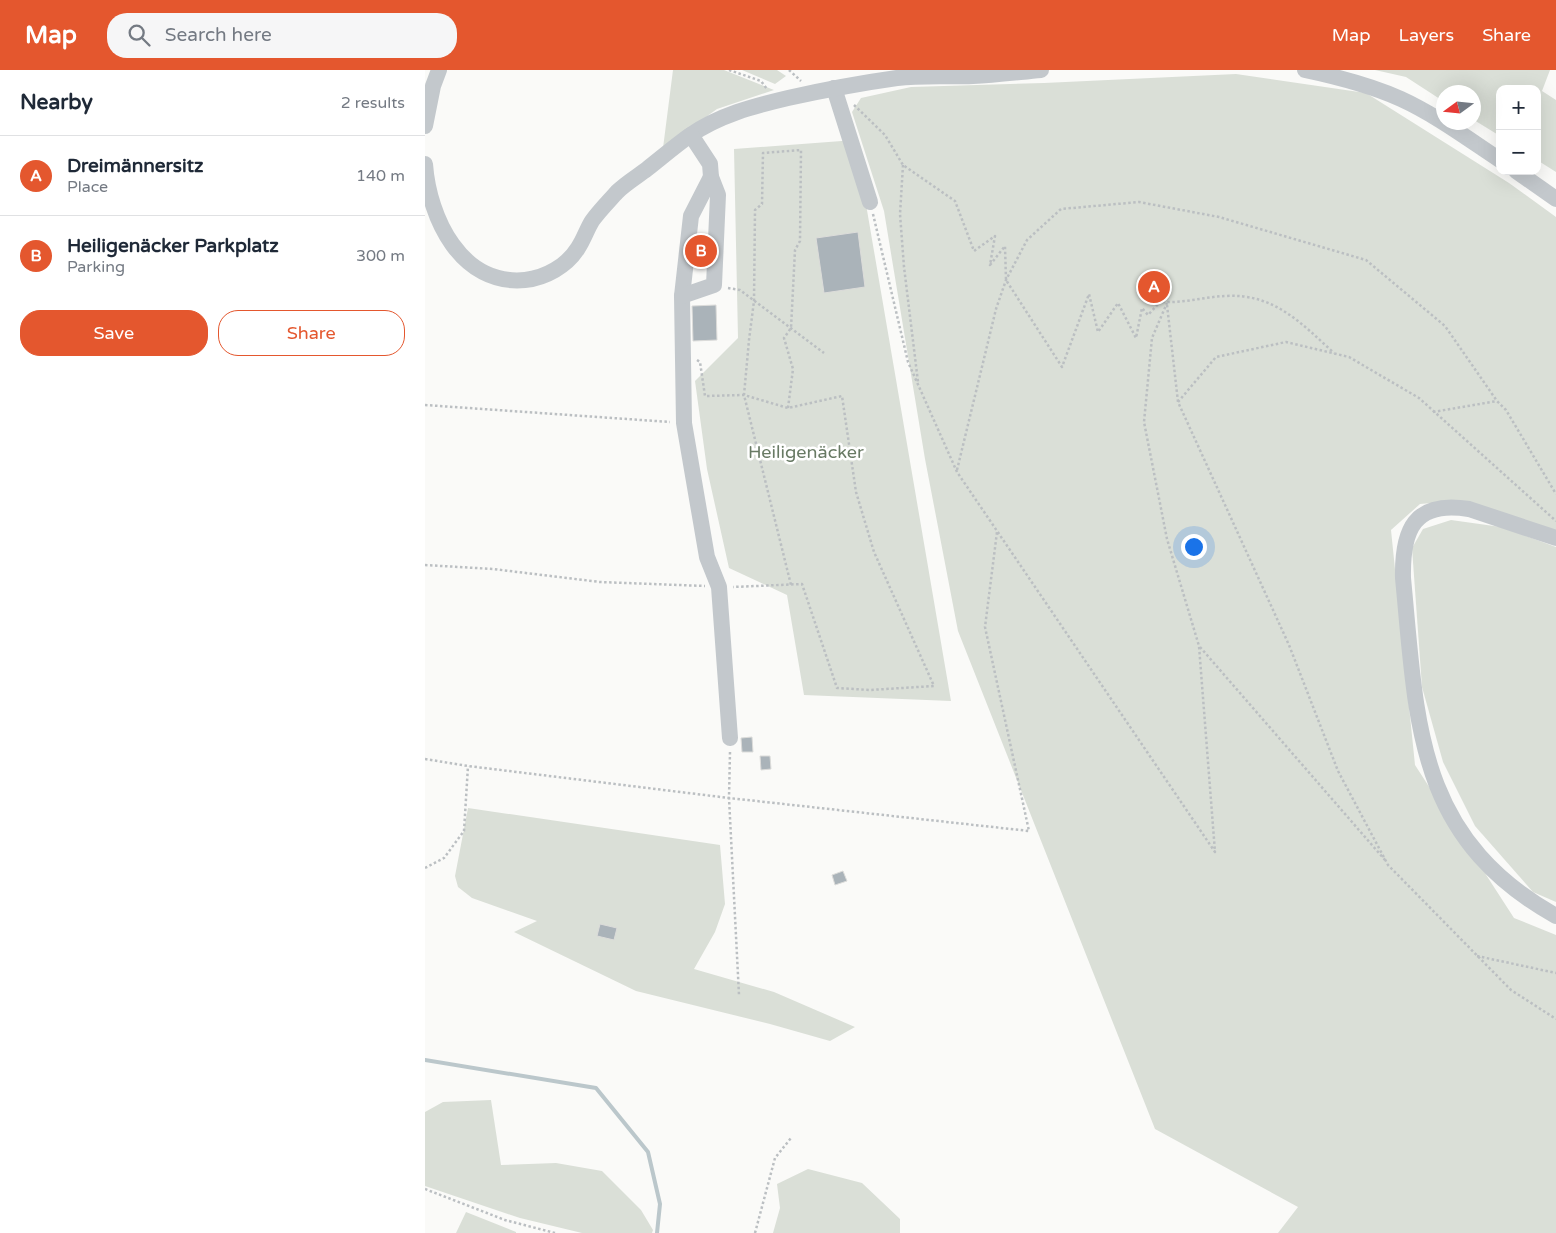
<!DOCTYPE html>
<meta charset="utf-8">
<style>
:root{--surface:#fff;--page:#f6f6f7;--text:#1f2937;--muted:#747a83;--line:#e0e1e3;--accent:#e4572e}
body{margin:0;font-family:"Varela Round",sans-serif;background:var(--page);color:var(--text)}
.controls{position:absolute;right:15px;top:15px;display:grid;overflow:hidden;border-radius:10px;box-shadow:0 5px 20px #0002}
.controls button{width:45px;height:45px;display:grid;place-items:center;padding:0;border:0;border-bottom:1px solid var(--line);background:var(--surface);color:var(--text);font:25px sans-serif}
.compass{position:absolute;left:1011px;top:15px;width:45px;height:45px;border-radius:50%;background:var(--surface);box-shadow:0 5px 20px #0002;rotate:255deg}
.you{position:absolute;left:768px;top:476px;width:18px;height:18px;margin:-12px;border:4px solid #fff;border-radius:50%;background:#1a73e8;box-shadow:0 0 0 8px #1a73e833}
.badge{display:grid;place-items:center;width:32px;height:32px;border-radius:50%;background:var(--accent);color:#fff;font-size:16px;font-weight:700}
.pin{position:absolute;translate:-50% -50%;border:2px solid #fff;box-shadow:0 1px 5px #0006}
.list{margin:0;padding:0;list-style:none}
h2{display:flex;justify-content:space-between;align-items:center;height:65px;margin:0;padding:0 20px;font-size:21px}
h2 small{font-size:16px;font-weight:400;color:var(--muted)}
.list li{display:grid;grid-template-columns:32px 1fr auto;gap:15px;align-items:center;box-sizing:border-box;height:80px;padding:0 20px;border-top:1px solid var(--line)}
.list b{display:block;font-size:19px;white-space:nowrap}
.list p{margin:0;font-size:16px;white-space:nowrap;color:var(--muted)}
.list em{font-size:16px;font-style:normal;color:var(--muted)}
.actions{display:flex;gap:10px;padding:15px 20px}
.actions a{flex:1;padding:11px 0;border:1px solid var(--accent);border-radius:20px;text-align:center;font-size:18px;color:var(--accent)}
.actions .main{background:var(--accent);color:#fff}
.icon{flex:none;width:28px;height:28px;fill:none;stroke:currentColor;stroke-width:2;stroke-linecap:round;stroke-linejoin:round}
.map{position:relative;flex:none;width:1131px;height:1163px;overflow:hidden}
header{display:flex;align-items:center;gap:30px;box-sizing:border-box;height:70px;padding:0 25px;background:var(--accent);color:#fff}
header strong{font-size:24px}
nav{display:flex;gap:28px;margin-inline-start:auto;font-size:18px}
.search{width:350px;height:45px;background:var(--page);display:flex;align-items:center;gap:12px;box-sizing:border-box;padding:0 18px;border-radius:20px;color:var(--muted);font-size:19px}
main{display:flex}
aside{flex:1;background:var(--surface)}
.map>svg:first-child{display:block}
.green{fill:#dadfd7}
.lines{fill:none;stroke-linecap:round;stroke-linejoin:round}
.stream{stroke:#bbc7cb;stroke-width:4}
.building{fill:#aab3b9;stroke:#dcdcda}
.path{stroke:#bbbfc2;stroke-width:2.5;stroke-dasharray:2.5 2.5;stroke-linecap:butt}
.minor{stroke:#c3c8cc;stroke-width:16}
.labels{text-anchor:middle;stroke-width:5;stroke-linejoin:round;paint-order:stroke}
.park-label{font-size:18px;fill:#687a64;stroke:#fff}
</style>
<header>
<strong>Map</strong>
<div class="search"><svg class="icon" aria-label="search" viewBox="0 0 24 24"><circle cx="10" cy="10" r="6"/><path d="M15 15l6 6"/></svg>Search here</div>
<nav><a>Map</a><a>Layers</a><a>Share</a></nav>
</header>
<main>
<aside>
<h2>Nearby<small>2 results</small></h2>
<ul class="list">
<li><span class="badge">A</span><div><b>Dreimännersitz</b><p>Place</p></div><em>140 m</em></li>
<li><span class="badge">B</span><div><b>Heiligenäcker Parkplatz</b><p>Parking</p></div><em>300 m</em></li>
</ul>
<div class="actions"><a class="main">Save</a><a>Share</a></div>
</aside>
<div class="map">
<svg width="1131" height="1163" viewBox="0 0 1131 1163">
<rect width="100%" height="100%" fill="#fafaf8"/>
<g class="green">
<path d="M 248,0 L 299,0 L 349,20 L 292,39 L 238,78 Z"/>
<path d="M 317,0 L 352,0 L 361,6 L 350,14 Z"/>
<path d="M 950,0 L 1125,0 L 1117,21 L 1131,30 L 1131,102 L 1112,90 L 1112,19 L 1075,19 L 1075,66 L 1049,50 L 1048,22 L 1018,22 L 1018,31 L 981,7 Z"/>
<path d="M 811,4 L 941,23 L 1084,113 L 1131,147 L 1131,460 L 1030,431 L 995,434 L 966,460 L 990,695 L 1089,848 L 1131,865 L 1131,1163 L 853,1163 L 873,1137 L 730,1059 L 533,561 L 500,389 L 459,141 L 427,42 L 436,28 L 486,17 L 619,13 Z"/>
<path d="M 430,70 L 526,631 L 379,625 L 362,525 L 304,498 L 282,399 L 270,311 L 313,268 L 309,79 Z"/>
<path d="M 1026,450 L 1076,457 L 1131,477 L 1131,832 L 1108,822 L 1050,756 L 1018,692 L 997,617 L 987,478 L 998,459 Z"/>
<path d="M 43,738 L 295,775 L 300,834 L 290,862 L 269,899 L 349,922 L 430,957 L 405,971 L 345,954 L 211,921 L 89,862 L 112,851 L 47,828 L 33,817 L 30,806 Z"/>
<path d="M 66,1030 L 76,1095 L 131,1093 L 177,1101 L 216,1140 L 228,1160 L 227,1163 L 157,1163 L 95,1148 L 0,1116 L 0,1042 L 18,1032 Z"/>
<path d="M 383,1099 L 437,1113 L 475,1149 L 475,1163 L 348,1163 L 355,1138 L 352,1114 Z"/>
<path d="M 41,1142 L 91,1162 L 91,1163 L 31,1163 Z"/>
</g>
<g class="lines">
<path class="stream" d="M 0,990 L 171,1018 L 223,1082 L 235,1134 L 232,1163"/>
</g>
<g class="building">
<path d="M 433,162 L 440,217 L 399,223 L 391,168 Z"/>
<path d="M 735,209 L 738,221 L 723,226 L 719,214 Z"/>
<path d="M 291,235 L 292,270 L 268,271 L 267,236 Z"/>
<path d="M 327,667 L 328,682 L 317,682 L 316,668 Z"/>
<path d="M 335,686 L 345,686 L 346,699 L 336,700 Z"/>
<path d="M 418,801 L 422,811 L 410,815 L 407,805 Z"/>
<path d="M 175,854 L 192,858 L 189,870 L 172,866 Z"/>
</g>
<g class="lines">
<g class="path">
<path d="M 304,0 L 336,11 L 342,19"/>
<path d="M 364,0 L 376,11"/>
<path d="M 429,35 L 460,65 L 478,95 L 530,131 L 549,181 L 570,166 L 565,195 L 580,176 L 581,210 L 637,297 L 664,224 L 673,262 L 693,233 L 711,268 L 717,238 L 723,245 L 735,232"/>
<path d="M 478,95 L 475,144 L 479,197 L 493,312"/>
<path d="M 448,144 L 483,292 L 532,402 L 790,782 L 774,576 L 742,469 L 719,352 L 727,268 L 742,233"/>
<path d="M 303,218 L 315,220 L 399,283"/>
<path d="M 733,224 L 730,231 C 753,235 777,227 800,226 C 849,223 876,253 909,283"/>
<path d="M 742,235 L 753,332 L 864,575 L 913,701 L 963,795 L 1086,920 L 1131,949"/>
<path d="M 272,290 L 275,292 L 280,326 L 319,325 L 363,338 L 417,326 L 431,422 L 449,482 L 509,616 L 445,620 L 412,618 L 377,514 L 308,517"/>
<path d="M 753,332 L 791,287 L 861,272 L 924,287 L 994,328 L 1131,451"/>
<path d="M 0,335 L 245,352"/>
<path d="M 363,338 L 368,299 L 359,268 L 366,258 L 370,180 L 375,171 L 376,80 L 338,83 L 337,134 L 330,140 L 329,231 L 324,270 L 319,325 L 366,515"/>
<path d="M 1008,342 L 1072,331"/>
<path d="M 532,400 L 571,239 L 581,210 L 602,170 L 636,139 L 714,132 L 794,147 L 941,190 L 1020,256 L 1072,331 L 1081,340 L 1131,424"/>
<path d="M 0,495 L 68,499 L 175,512 L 280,516"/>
<path d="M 775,577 L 960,790"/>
<path d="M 305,682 L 304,728 L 314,925"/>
<path d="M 0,689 L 43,696 L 304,728 L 604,761 L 560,557 L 572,462"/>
<path d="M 0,798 L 19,788 L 39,761 L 43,696"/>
<path d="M 1052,886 L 1131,903"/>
<path d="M 0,1119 L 80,1150 L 130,1163"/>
<path d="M 330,1163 L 350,1088 L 366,1068"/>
</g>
<g class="minor">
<path d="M 880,0 C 913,7 945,15 976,29 C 1011,45 1043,69 1075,90"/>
<path d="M 409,18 L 445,132"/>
<path d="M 0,56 L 8,16 L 14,0"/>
<path d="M 0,94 C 4,148 36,216 100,210 C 120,208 142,196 153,178 C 159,169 162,159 167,151 C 174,141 184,131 192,122 C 201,113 213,106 222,99 C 236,88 250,76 264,66 C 294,45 329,36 363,28 C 399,20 436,13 472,8 C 497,5 523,7 548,6 C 571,5 594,2 616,0"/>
<path d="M 1091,101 L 1131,129"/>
<path d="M 286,107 L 266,146 L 257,226 L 259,353 L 282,487 L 294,517 L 305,668"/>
<path d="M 257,226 L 289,215 L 293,125 L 286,107 L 285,94 L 266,65"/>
<path d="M 1131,468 L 1044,439 C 989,430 977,460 978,508 C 992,652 990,767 1131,846"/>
</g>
</g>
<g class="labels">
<g class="park-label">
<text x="381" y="388">Heiligenäcker</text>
</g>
</g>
</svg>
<div class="controls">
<button>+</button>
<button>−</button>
</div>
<svg class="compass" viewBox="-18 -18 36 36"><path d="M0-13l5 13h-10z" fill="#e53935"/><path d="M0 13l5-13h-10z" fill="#747a83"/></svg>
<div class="you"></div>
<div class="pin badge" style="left:729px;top:217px">A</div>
<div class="pin badge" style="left:276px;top:181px">B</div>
</div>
</main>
